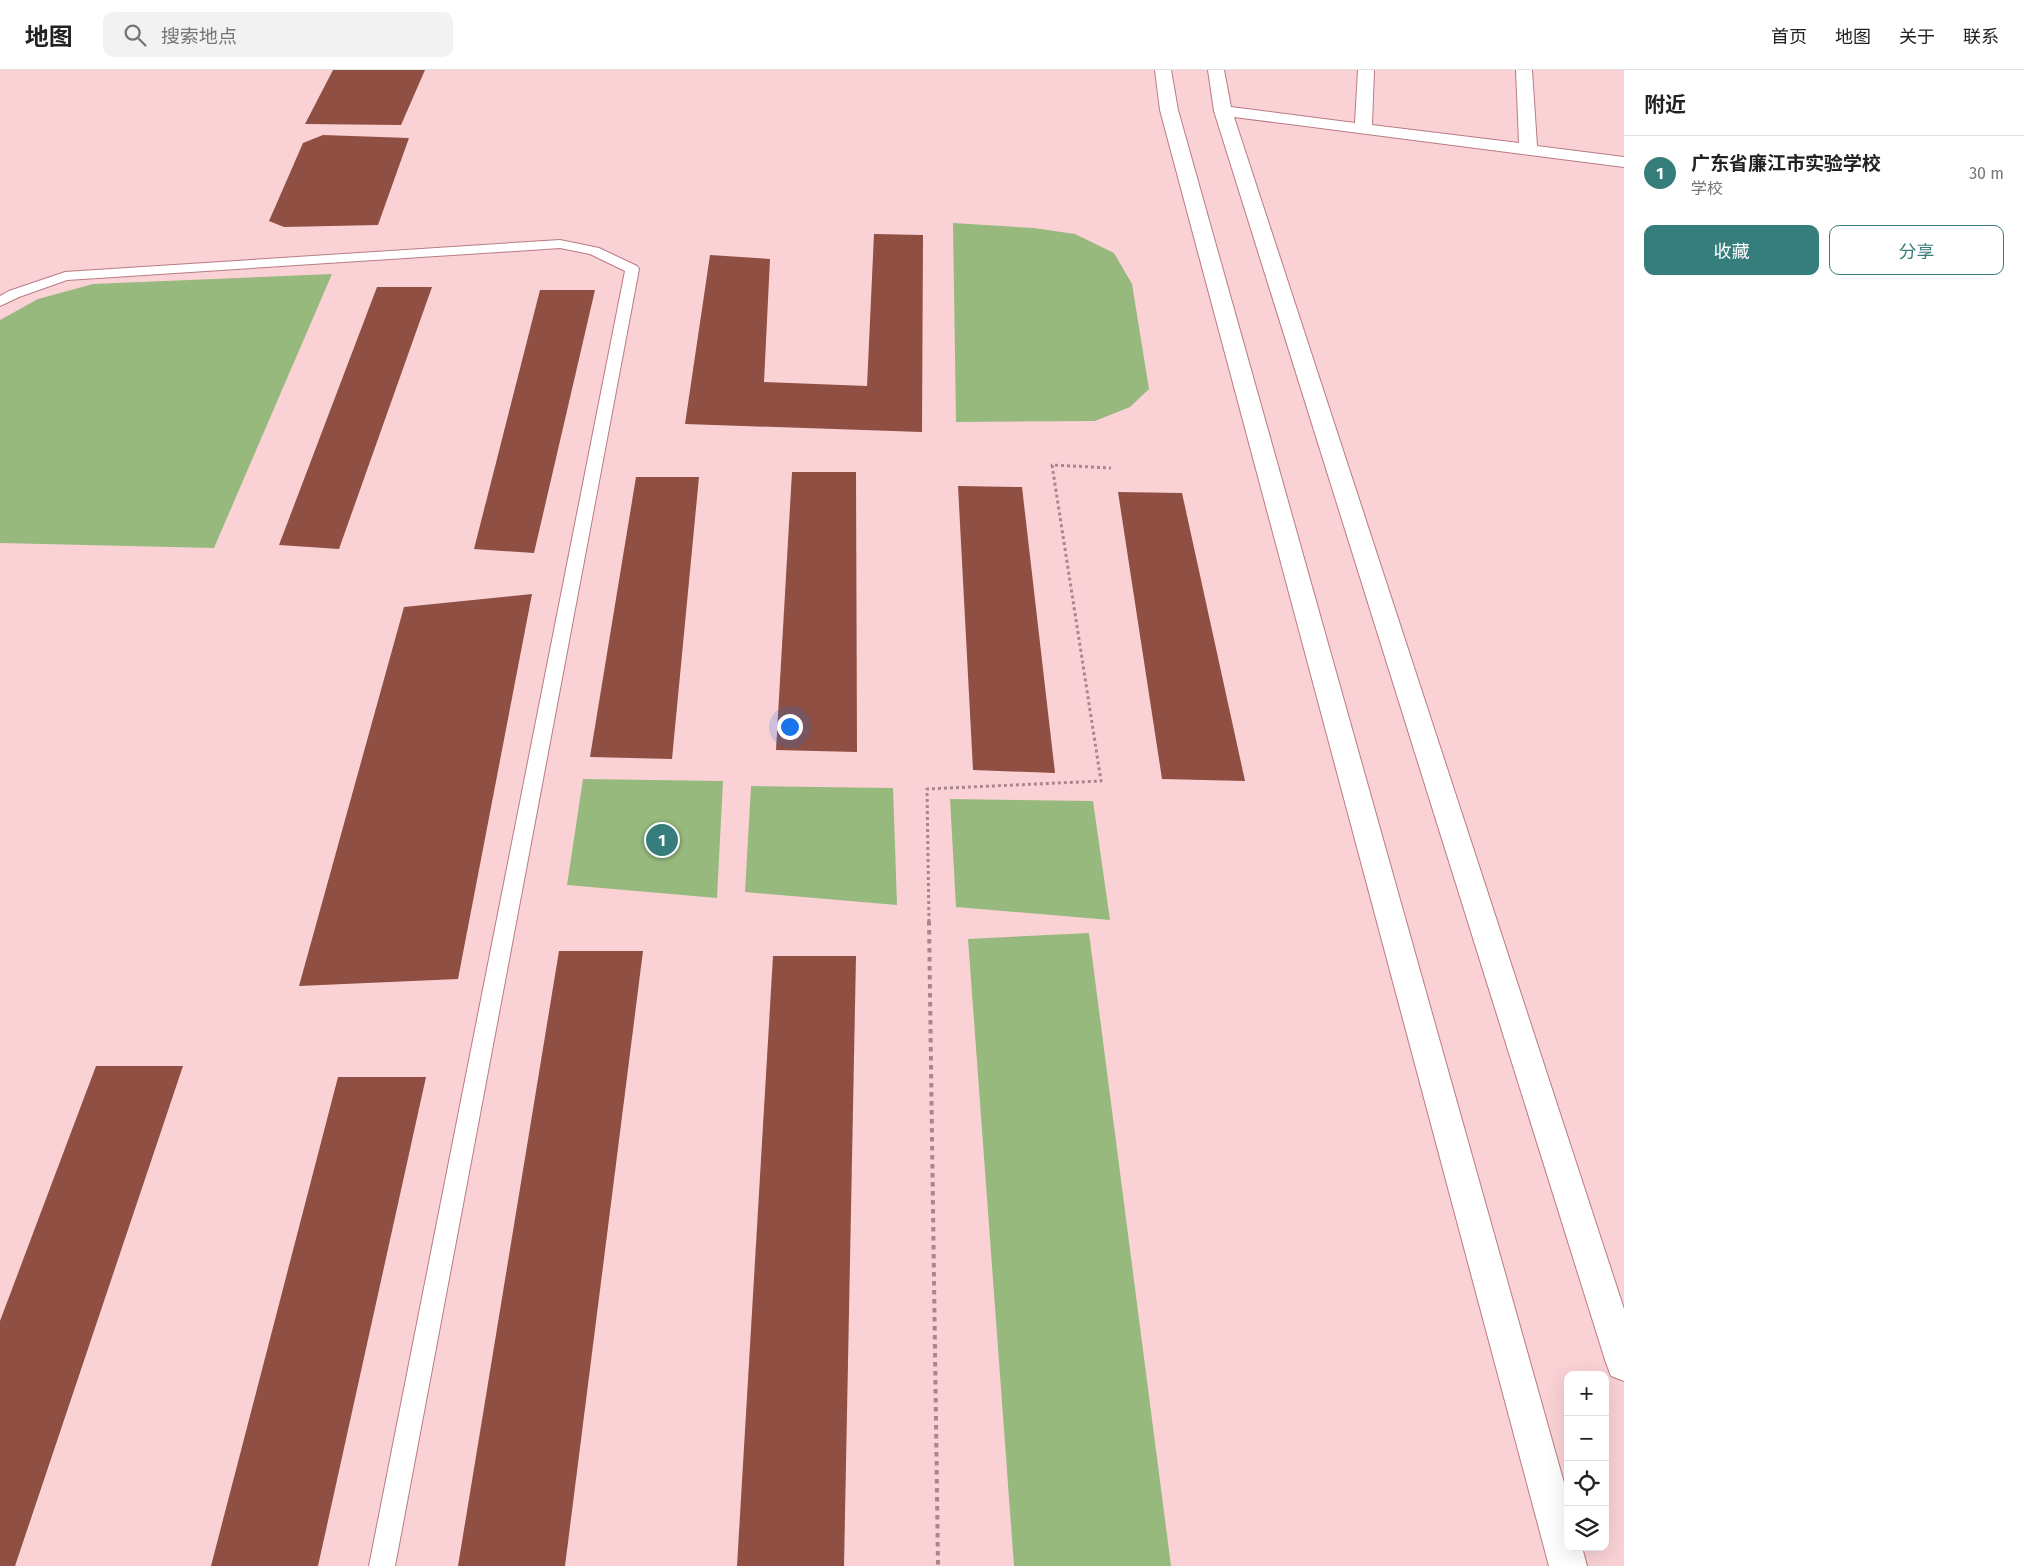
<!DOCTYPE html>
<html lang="zh">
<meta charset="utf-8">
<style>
:root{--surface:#fff;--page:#f2f2f2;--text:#222;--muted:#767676;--line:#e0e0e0;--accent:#357e7c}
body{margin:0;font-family:"Fira Sans","Noto Sans SC",sans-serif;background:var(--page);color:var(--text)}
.controls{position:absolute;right:15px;bottom:15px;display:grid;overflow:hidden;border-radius:10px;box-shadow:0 5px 20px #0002}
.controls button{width:45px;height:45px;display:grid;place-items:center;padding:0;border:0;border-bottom:1px solid var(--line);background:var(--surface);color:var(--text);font:25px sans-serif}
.you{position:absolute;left:789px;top:656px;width:18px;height:18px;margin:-12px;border:4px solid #fff;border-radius:50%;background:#1a73e8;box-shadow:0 0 0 8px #1a73e833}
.badge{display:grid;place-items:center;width:32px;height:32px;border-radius:50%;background:var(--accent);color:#fff;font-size:16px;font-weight:700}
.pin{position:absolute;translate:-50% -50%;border:2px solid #fff;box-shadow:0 1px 5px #0006}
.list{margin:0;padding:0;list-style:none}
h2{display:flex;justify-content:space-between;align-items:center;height:65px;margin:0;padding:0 20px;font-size:21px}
h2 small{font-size:16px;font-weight:400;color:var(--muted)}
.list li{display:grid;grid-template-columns:32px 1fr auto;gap:15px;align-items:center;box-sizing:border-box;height:75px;padding:0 20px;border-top:1px solid var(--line)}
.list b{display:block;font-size:19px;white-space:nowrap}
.list p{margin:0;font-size:16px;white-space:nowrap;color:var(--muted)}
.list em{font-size:16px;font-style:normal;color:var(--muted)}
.actions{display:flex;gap:10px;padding:15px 20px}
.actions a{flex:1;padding:11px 0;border:1px solid var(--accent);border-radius:10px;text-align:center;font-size:18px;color:var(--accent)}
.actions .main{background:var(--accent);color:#fff}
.icon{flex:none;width:28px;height:28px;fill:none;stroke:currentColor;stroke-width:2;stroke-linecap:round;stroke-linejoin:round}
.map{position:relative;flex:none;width:1624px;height:1496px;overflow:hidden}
header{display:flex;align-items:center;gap:30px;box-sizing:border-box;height:70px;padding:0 25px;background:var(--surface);border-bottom:1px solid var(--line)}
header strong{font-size:24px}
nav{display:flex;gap:28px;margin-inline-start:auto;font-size:18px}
.search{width:350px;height:45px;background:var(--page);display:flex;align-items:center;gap:12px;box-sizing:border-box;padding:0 18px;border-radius:10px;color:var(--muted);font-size:19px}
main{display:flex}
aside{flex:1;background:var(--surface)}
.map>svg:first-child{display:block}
.green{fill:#97b97e}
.building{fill:#8f4f42}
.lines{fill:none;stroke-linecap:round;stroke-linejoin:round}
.lane-casing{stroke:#b87c82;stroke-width:2}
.street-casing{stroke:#b87c82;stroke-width:2}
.path-far1{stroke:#a8878b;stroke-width:3;stroke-dasharray:3 3;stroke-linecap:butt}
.path{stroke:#a8878b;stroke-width:4;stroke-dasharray:4.5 4.5;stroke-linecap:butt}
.lane{fill:#fff;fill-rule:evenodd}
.street{fill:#fff;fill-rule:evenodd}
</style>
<header>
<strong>地图</strong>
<div class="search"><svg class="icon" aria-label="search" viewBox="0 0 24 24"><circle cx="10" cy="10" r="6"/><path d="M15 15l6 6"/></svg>搜索地点</div>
<nav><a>首页</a><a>地图</a><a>关于</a><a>联系</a></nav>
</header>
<main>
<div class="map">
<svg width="1624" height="1496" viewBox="0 0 1624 1496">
<rect width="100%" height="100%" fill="#fad2d6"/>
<g class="green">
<path d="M 953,153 L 1034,158 L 1075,164 L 1114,183 L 1132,214 L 1149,319 L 1130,337 L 1095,351 L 956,352 Z"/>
<path d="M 332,204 L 214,478 L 0,473 L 0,250 L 38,229 L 93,214 Z"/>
<path d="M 583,709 L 723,711 L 717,828 L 567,815 Z"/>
<path d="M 751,716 L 893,718 L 897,835 L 745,822 Z"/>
<path d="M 950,729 L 1093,731 L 1110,850 L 956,837 Z"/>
<path d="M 1089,863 L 1171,1496 L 1014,1496 L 968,869 Z"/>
</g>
<g class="building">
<path d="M 333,0 L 425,0 L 401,55 L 305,54 Z"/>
<path d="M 323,65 L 409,68 L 378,155 L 284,157 L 269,151 L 303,73 Z"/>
<path d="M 874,164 L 923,165 L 922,362 L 685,354 L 710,185 L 770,189 L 764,312 L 867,316 Z"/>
<path d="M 377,217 L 432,217 L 339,479 L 279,475 Z"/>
<path d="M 540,220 L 595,220 L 534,483 L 474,479 Z"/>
<path d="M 792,402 L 856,402 L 857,682 L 776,680 Z"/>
<path d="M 636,407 L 699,407 L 672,689 L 590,687 Z"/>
<path d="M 958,416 L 1022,417 L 1055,703 L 973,700 Z"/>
<path d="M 1118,422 L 1182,423 L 1245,711 L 1162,709 Z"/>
<path d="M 532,524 L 458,909 L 299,916 L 404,537 Z"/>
<path d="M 559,881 L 643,881 L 565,1496 L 458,1496 Z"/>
<path d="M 773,886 L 856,886 L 844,1496 L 737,1496 Z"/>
<path d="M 96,996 L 183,996 L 15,1496 L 0,1496 L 0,1251 Z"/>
<path d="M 338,1007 L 426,1007 L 318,1496 L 211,1496 Z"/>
</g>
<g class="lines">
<defs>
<path id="lane" d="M 560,170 L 599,178 L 637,196 L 639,199 L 395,1496 L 369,1496 L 625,201 L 590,184 L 560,178 L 67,210 L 19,227 L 0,236 L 0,226 L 9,221 L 65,202 Z"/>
<g id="street">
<path d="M 1155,0 L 1171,0 L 1178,40 L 1568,1427 L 1568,1477 L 1582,1477 L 1587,1496 L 1549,1496 L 1160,40 Z"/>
<path d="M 1208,0 L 1224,0 L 1231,37 L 1355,53 L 1358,0 L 1374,0 L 1372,55 L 1519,73 L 1516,0 L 1532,0 L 1537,76 L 1624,87 L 1624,97 L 1234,47 L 1624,1239 L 1624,1311 L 1611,1306 L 1606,1293 L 1214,41 Z"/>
</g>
</defs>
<use href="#lane" class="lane-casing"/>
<use href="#street" class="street-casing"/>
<path class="path-far1" d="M 929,852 L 927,719 L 1101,711 L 1052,395 L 1111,398"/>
<path class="path" d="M 929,851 L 938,1496"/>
<use href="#lane" class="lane"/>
<use href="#street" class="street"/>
</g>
</svg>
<div class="controls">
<button>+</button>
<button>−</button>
<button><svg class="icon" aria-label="locate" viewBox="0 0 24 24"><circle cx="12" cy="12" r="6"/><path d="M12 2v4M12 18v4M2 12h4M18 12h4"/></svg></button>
<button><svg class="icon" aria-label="layers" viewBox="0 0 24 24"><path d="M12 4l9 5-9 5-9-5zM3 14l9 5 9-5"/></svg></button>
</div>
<div class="you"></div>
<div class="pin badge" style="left:662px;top:770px">1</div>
</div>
<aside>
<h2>附近<small></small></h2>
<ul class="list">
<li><span class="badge">1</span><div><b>广东省廉江市实验学校</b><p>学校</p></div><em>30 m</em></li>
</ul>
<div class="actions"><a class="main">收藏</a><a>分享</a></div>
</aside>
</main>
